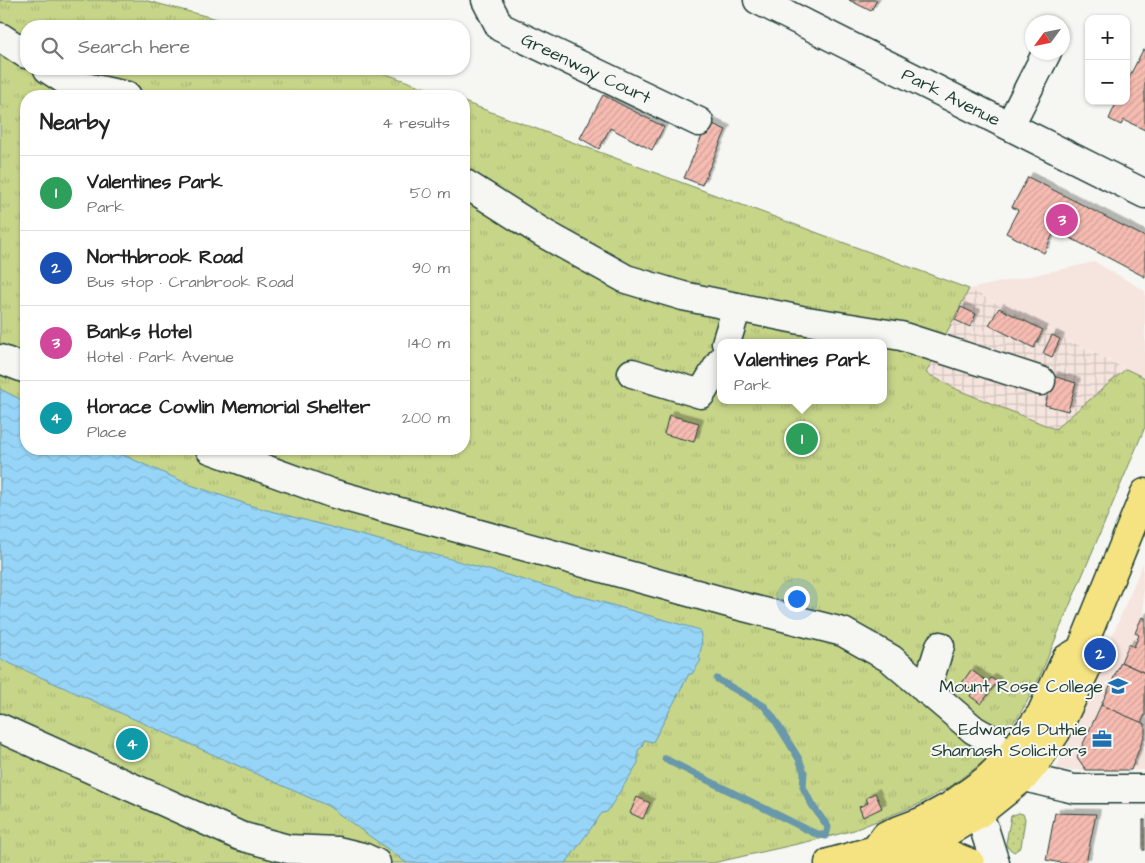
<!DOCTYPE html>
<meta charset="utf-8">
<style>
:root{--surface:#fff;--page:#f6f6f6;--text:#222;--muted:#767676;--line:#e0e0e0;--accent:#db2777}
body{margin:0;font-family:"Architects Daughter",sans-serif;background:var(--page);color:var(--text)}
.controls{position:absolute;right:15px;top:15px;display:grid;overflow:hidden;border-radius:10px;box-shadow:0 1px 4px #0004}
.controls button{width:45px;height:45px;display:grid;place-items:center;padding:0;border:0;border-bottom:1px solid var(--line);background:var(--surface);color:var(--text);font:25px sans-serif}
.compass{position:absolute;left:1025px;top:15px;width:45px;height:45px;border-radius:50%;background:var(--surface);box-shadow:0 1px 4px #0004;rotate:237deg}
.you{position:absolute;left:796px;top:598px;width:18px;height:18px;margin:-12px;border:4px solid #fff;border-radius:50%;background:#1a73e8;box-shadow:0 0 0 8px #1a73e833}
.badge{display:grid;place-items:center;width:32px;height:32px;border-radius:50%;background:var(--accent);color:#fff;font-size:16px;font-weight:700}
.pin{position:absolute;translate:-50% -50%;border:2px solid #fff;box-shadow:0 1px 5px #0006}
.popup{position:absolute;left:717px;top:339px;width:170px;height:65px;box-sizing:border-box;display:grid;place-content:center;border-radius:10px;background:var(--surface);filter:drop-shadow(0 1px 4px #0005);font-size:16px;white-space:nowrap;color:var(--muted)}
.popup b{font-size:19px;color:var(--text)}
.popup::after{content:'';position:absolute;left:50%;top:100%;margin-left:-10px;border:10px solid transparent;border-top-color:var(--surface)}
.list{margin:0;padding:0;list-style:none}
h2{display:flex;justify-content:space-between;align-items:center;height:65px;margin:0;padding:0 20px;font-size:21px}
h2 small{font-size:16px;font-weight:400;color:var(--muted)}
.list li{display:grid;grid-template-columns:32px 1fr auto;gap:15px;align-items:center;box-sizing:border-box;height:75px;padding:0 20px;border-top:1px solid var(--line)}
.list b{display:block;font-size:19px;white-space:nowrap}
.list p{margin:0;font-size:16px;white-space:nowrap;color:var(--muted)}
.list em{font-size:16px;font-style:normal;color:var(--muted)}
.icon{flex:none;width:28px;height:28px;fill:none;stroke:currentColor;stroke-width:2;stroke-linecap:round;stroke-linejoin:round}
.map{position:relative;flex:none;width:1145px;height:863px;overflow:hidden}
.search{position:absolute;background:var(--surface);box-shadow:0 1px 4px #0004;left:20px;top:20px;width:450px;height:55px;display:flex;align-items:center;gap:12px;box-sizing:border-box;padding:0 18px;border-radius:20px;color:var(--muted);font-size:19px}
.panel{position:absolute;background:var(--surface);box-shadow:0 1px 4px #0004;left:20px;top:90px;width:450px;height:365px;border-radius:20px}
.map>svg:first-child{display:block}
.built{fill:#f6e4de}
.industrial{fill:url(#industrial-grid)}
.grass{fill:url(#grass-tufts);stroke:#73895e;fill-rule:evenodd}
.garden{fill:url(#garden-dots);stroke:#73895e}
.water{fill:url(#water-waves);stroke:#6798aa}
.lines{fill:none;stroke-linecap:round;stroke-linejoin:round}
.stream{stroke:#6798aa;stroke-width:7}
.building{fill:url(#building-hatch);stroke:#1f3d34;filter:url(#shadow)}
.minor-casing{stroke:#1f3d34;stroke-width:31}
.major-casing{stroke:#1f3d34;stroke-width:31}
.minor{stroke:#f6f6f2;stroke-width:28}
.major{stroke:#f5e381;stroke-width:28}
.labels{text-anchor:middle;stroke-width:4;stroke-linejoin:round;paint-order:stroke}
.street-label{font-size:18px;fill:#1f3d34;stroke:#f6f6f2}
.poi-label{font-size:18px;fill:#1f3d34;stroke:#f6f6f2;text-anchor:end}
</style>
<div class="map">
<svg width="1145" height="863" viewBox="0 0 1145 863">
<defs>
<pattern id="industrial-grid" width="8" height="8" patternUnits="userSpaceOnUse" patternTransform="scale(1.25)"><rect width="8" height="8" fill="#f6e4de"/><path d="M0 4h8M4 0v8" fill="none" stroke="#d2c4bf"/></pattern>
<pattern id="grass-tufts" width="24" height="20" patternUnits="userSpaceOnUse" patternTransform="scale(1.25)"><rect width="24" height="20" fill="#c7d589"/><path d="M3 7l-1-3M5 7V3M7 7l1-3M15 17l-1-3M17 17v-4M19 17l1-3" fill="none" stroke="#aab877"/></pattern>
<pattern id="garden-dots" width="8" height="8" patternUnits="userSpaceOnUse" patternTransform="scale(1.25)"><rect width="8" height="8" fill="#c7d589"/><path d="M2 2h.1M6 6h.1" fill="none" stroke="#aab877" stroke-width="1.8" stroke-linecap="round"/></pattern>
<pattern id="water-waves" width="16" height="10" patternUnits="userSpaceOnUse" patternTransform="scale(1.25)"><rect width="16" height="10" fill="#97d5f8"/><path d="M0 5q4-4 8 0t8 0" fill="none" stroke="#82b8d5"/></pattern>
<pattern id="building-hatch" width="6" height="6" patternUnits="userSpaceOnUse" patternTransform="scale(1.25)"><rect width="6" height="6" fill="#f6bbb1"/><path d="M-1 1l2-2M0 6l6-6M5 7l2-2" fill="none" stroke="#d2a299"/></pattern>
<filter id="shadow"><feDropShadow dx="4.5" dy="-4.5" stdDeviation="0" flood-color="#0004"/></filter>
</defs>
<rect width="100%" height="100%" fill="#f6f6f2"/>
<filter id="ink" filterUnits="userSpaceOnUse"><feTurbulence type="fractalNoise" baseFrequency=".02" numOctaves="2"/><feDisplacementMap in="SourceGraphic" scale="10" xChannelSelector="R" yChannelSelector="G"/><feConvolveMatrix kernelMatrix="1 2 1 2 8 2 1 2 1" color-interpolation-filters="sRGB"/></filter>
<g filter="url(#ink)">
<g class="built">
<path d="M 1095,262 L 1145,291 L 1145,378 L 969,289 Z"/>
<path d="M 1143,563 L 1145,770 L 1056,770 L 1086,698 Z"/>
</g>
<path class="industrial" d="M 969,289 L 1057,334 L 1126,369 L 1055,430 L 958,390 L 926,373 Z"/>
<path class="grass" d="M 0,0 L 144,0 L 244,26 L 26,26 L 26,69 L 372,69 L 448,96 L 26,96 L 26,449 L 464,449 L 464,102 L 969,289 L 926,373 L 958,390 L 1055,429 L 1126,369 L 1145,378 L 1145,427 L 1039,678 C 1032,692 1016,728 1001,732 L 987,758 L 978,766 L 951,786 L 917,805 L 854,830 L 824,838 L 713,863 L 0,863 ZM 721,343 L 883,343 L 883,400 L 721,400 Z"/>
<path class="garden" d="M 1019,813 L 1023,814 L 1025,819 L 1021,847 L 1014,852 L 1007,847 L 1006,843 L 1011,816 Z"/>
<path class="water" d="M 0,389 L 26,402 L 26,449 L 109,449 L 191,485 L 252,506 L 447,558 L 700,630 L 702,644 L 699,658 L 701,660 L 692,674 L 689,674 L 653,742 L 644,740 L 642,747 L 638,750 L 638,763 L 607,812 L 602,813 L 566,863 L 407,863 L 328,806 L 0,659 Z"/>
<g class="lines">
<path class="stream" d="M 665,759 L 814,833 L 826,836 L 828,827 L 812,805 L 803,787 L 804,772 L 799,759 L 773,717 L 764,706 L 717,679"/>
</g>
<g class="building">
<path d="M 849,0 L 877,0 L 871,11 Z"/>
<path d="M 1143,50 L 1145,51 L 1145,130 L 1124,120 L 1121,125 L 1109,119 L 1117,101 L 1126,101 L 1126,83 Z"/>
<path d="M 603,95 L 664,127 L 652,150 L 610,128 L 599,149 L 580,138 Z"/>
<path d="M 708,122 L 726,130 L 702,185 L 684,178 Z"/>
<path d="M 1028,177 L 1145,237 L 1145,277 L 1055,230 L 1044,253 L 1006,233 L 1018,210 L 1012,207 Z"/>
<path d="M 961,307 L 976,314 L 970,327 L 955,320 Z"/>
<path d="M 999,308 L 1043,330 L 1034,348 L 989,325 Z"/>
<path d="M 1052,335 L 1060,339 L 1052,357 L 1043,353 Z"/>
<path d="M 1053,376 L 1076,383 L 1068,411 L 1045,405 Z"/>
<path d="M 669,415 L 699,423 L 694,442 L 664,434 Z"/>
<path d="M 1142,617 L 1145,618 L 1145,673 L 1121,662 L 1129,644 L 1134,647 L 1139,635 L 1135,633 Z"/>
<path d="M 1121,662 L 1145,673 L 1145,715 L 1141,723 L 1101,705 Z"/>
<path d="M 971,670 L 988,682 L 991,678 L 997,682 L 981,704 L 970,696 L 973,691 L 962,683 Z"/>
<path d="M 1101,705 L 1145,724 L 1145,734 L 1131,770 L 1086,770 L 1077,757 Z"/>
<path d="M 130,734 L 141,738 L 135,753 L 124,749 Z"/>
<path d="M 875,793 L 882,808 L 863,817 L 859,807 L 868,803 L 866,798 Z"/>
<path d="M 637,797 L 650,803 L 643,819 L 630,813 Z"/>
<path d="M 1055,813 L 1096,814 L 1086,863 L 1061,863 L 1046,860 Z"/>
<rect x="1143" y="820" width="2" height="30"/>
</g>
<g class="lines">
<defs>
<g id="minor">
<path id="s1" d="M 486,0 L 500,27 L 699,122"/>
<path id="s2" d="M 758,0 L 1145,194"/>
<path d="M 0,37 L 26,54"/>
<path d="M 48,69 L 71,84 L 127,96"/>
<path d="M 1010,125 L 1047,52"/>
<path d="M 464,183 L 543,233 L 626,279 L 683,296 L 801,320 L 901,336 L 1041,381"/>
<path d="M 726,343 L 737,307"/>
<path d="M 0,359 L 26,369"/>
<path d="M 632,373 L 701,394 L 721,361"/>
<path d="M 210,449 L 331,493 L 736,605 L 843,632 L 891,659 L 974,730 L 992,740 L 1024,777 L 1074,789 L 1145,789"/>
<path d="M 926,690 L 940,646"/>
<path d="M 0,728 L 240,836 L 288,849 L 338,851 L 363,857 L 376,863"/>
<path d="M 967,794 L 984,828 L 995,863"/>
</g>
<g id="major">
<path d="M 875,850 L 886,835 L 923,821 L 949,807 L 986,780 L 1007,760 L 1041,714 L 1066,659 L 1081,650 L 1145,493"/>
<path d="M 908,850 L 953,856 L 970,863"/>
<path d="M 829,863 L 875,850 L 894,853 L 906,849 L 944,834 L 978,814 L 1024,777 L 1035,764 L 1056,732 L 1086,669 L 1081,650"/>
</g>
</defs>
<use href="#minor" class="minor-casing"/>
<use href="#major" class="major-casing"/>
<use href="#minor" class="minor"/>
<use href="#major" class="major"/>
</g>
</g>
<defs>
<symbol id="university-bare" viewBox="-9 -9 18 18"><path d="M0-5L7-2L0 1L-7-2ZM-4 1L0 2.5L4 1V4Q0 6-4 4Z" fill="#1f6fb2" stroke="#f6f6f2" stroke-width="2.5" paint-order="stroke"/></symbol>
<symbol id="office-bare" viewBox="-9 -9 18 18"><path d="M-6-3h4V-5.5h4V-3h4V5H-6ZM-1-4.5V-3h2v-1.5ZM-6 0V1H6V0Z" fill="#1f6fb2" stroke="#f6f6f2" stroke-width="2.5" paint-order="stroke"/></symbol>
</defs>
<g fill-rule="evenodd">
<use href="#university-bare" x="1104" y="672" width="28" height="28"/>
<use href="#office-bare" x="1088" y="725" width="28" height="28"/>
</g>
<g class="labels">
<g class="street-label">
<text dy="6" stroke="none"><textPath href="#s1" startOffset="126">Greenway Court</textPath></text>
<text dy="6" stroke="none"><textPath href="#s2" startOffset="216">Park Avenue</textPath></text>
</g>
<g class="poi-label">
<text x="1103" y="692">Mount Rose College</text>
<text x="1087" y="735">Edwards Duthie<tspan x="1087" dy="21">Shamash Solicitors</tspan></text>
</g>
</g>
</svg>
<div class="controls">
<button>+</button>
<button>−</button>
</div>
<svg class="compass" viewBox="-18 -18 36 36"><path d="M0-13l5 13h-10z" fill="#e53935"/><path d="M0 13l5-13h-10z" fill="#767676"/></svg>
<div class="you"></div>
<div class="pin badge" style="left:802px;top:439px;background:#2e9e5b">1</div>
<div class="popup"><b>Valentines Park</b>Park</div>
<div class="pin badge" style="left:1100px;top:654px;background:#1a4fb4">2</div>
<div class="pin badge" style="left:1062px;top:220px;background:#d1479c">3</div>
<div class="pin badge" style="left:132px;top:744px;background:#0f9aa8">4</div>
<div class="search"><svg class="icon" aria-label="search" viewBox="0 0 24 24"><circle cx="10" cy="10" r="6"/><path d="M15 15l6 6"/></svg>Search here</div>
<section class="panel">
<h2>Nearby<small>4 results</small></h2>
<ul class="list">
<li><span class="badge" style="background:#2e9e5b">1</span><div><b>Valentines Park</b><p>Park</p></div><em>50 m</em></li>
<li><span class="badge" style="background:#1a4fb4">2</span><div><b>Northbrook Road</b><p>Bus stop · Cranbrook Road</p></div><em>90 m</em></li>
<li><span class="badge" style="background:#d1479c">3</span><div><b>Banks Hotel</b><p>Hotel · Park Avenue</p></div><em>140 m</em></li>
<li><span class="badge" style="background:#0f9aa8">4</span><div><b>Horace Cowlin Memorial Shelter</b><p>Place</p></div><em>200 m</em></li>
</ul>
</section>
</div>
